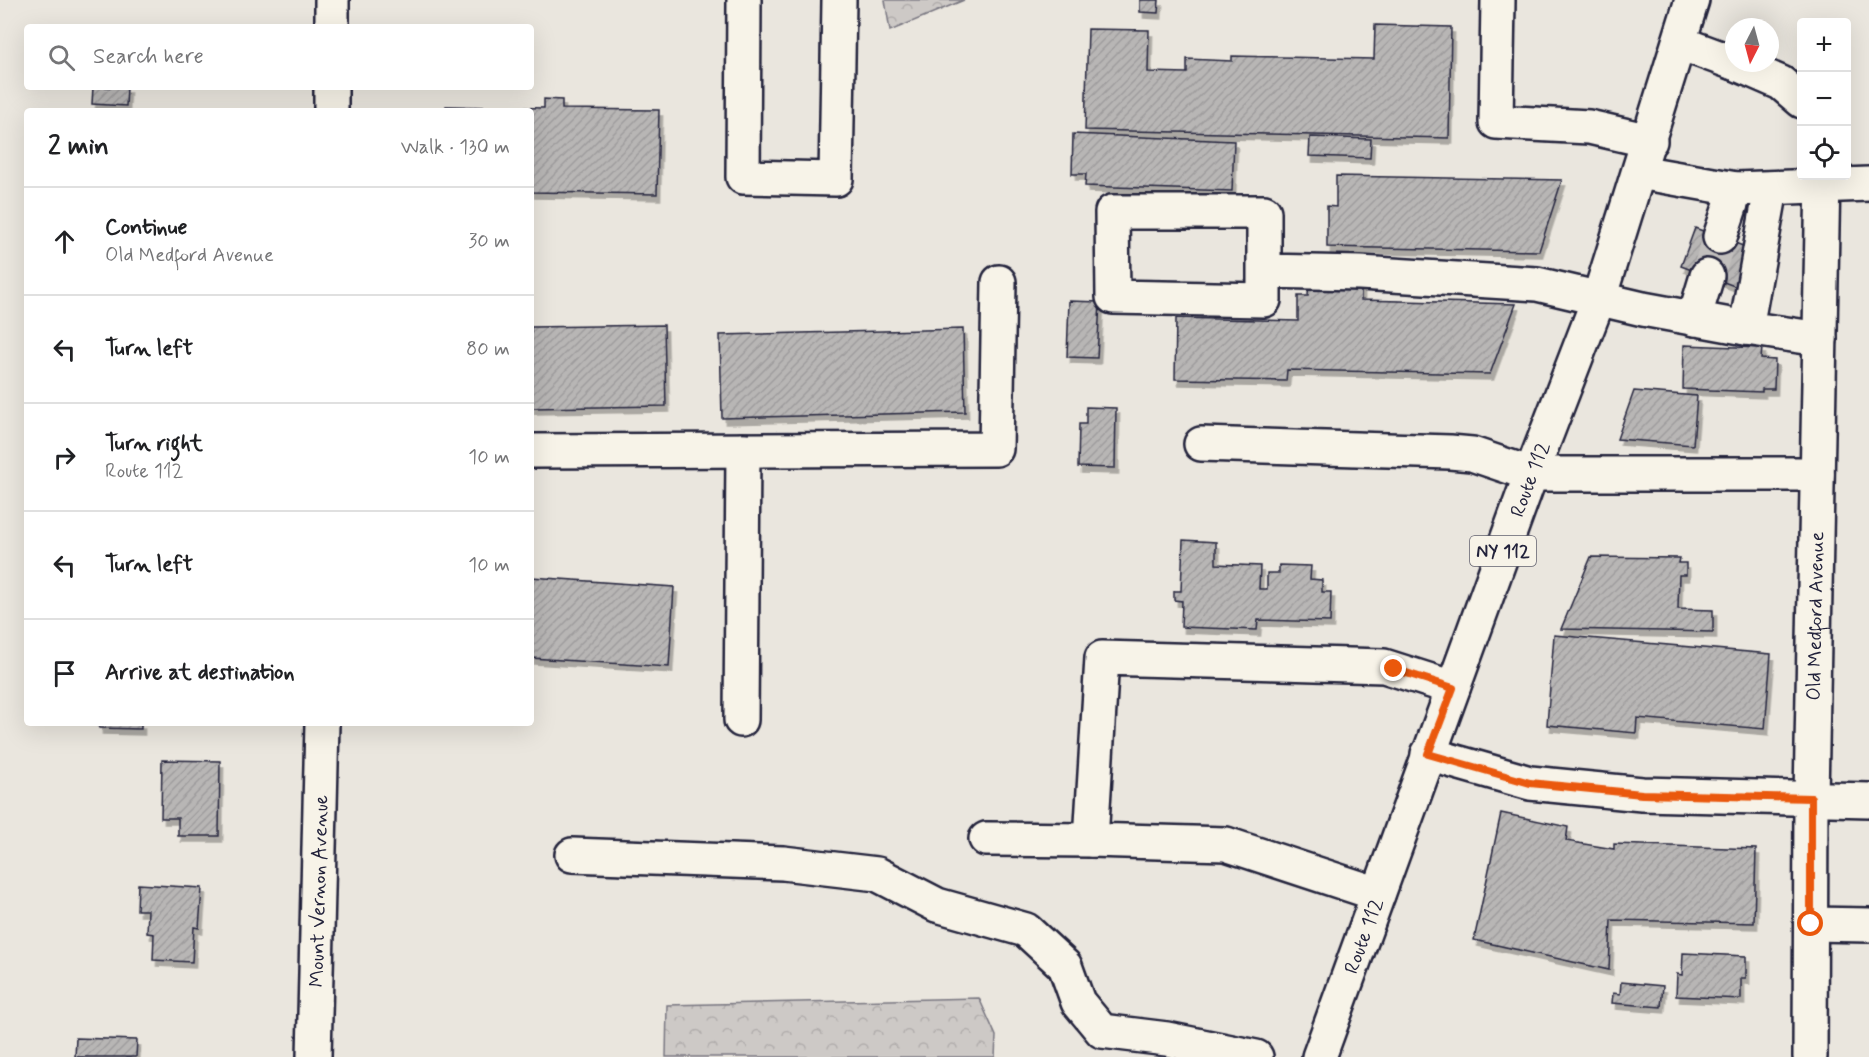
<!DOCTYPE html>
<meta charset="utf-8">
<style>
:root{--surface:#fff;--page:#f6f6f6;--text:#202124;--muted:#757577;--line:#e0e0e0}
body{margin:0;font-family:Mynerve,sans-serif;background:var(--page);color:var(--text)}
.controls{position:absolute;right:18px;top:18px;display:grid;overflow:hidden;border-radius:6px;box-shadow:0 6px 24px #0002}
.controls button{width:54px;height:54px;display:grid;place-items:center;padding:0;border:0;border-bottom:2px solid var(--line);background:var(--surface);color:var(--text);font:30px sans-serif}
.compass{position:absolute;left:1725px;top:18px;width:54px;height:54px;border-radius:50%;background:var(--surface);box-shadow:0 6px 24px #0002;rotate:186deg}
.stop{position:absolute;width:18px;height:18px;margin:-14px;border:4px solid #ea580c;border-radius:50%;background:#fff}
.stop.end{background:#ea580c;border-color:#fff;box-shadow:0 2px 6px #0008}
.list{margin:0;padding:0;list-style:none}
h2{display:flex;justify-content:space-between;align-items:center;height:78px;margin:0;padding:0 24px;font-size:26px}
h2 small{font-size:20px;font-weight:400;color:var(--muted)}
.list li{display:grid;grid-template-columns:39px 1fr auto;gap:18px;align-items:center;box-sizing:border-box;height:108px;padding:0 24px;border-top:2px solid var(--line)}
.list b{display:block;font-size:22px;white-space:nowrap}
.list p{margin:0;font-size:20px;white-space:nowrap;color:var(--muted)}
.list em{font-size:20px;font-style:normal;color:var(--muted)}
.icon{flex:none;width:33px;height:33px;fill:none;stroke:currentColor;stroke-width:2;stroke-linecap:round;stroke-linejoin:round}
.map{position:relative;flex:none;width:1869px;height:1057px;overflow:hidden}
.search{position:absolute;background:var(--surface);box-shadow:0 6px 24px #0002;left:24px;top:24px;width:510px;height:66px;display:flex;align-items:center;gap:15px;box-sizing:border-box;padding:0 21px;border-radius:6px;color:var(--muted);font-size:22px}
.panel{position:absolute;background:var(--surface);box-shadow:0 6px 24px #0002;left:24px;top:108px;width:510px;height:618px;border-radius:6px}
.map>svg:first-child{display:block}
.forest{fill:url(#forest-crowns);stroke:#787680;stroke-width:1.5}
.building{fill:url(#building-hatch);stroke:#22223b;stroke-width:1.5;filter:url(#shadow)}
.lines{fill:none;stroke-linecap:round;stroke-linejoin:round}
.minor-tunnel{stroke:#c2bfbd;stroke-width:33;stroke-dasharray:33 16;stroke-linecap:butt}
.minor-casing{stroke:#22223b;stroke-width:38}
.major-casing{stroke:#22223b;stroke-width:38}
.minor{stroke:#f7f3e8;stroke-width:33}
.major{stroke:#f7f3e8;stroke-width:33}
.route{stroke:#ea580c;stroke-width:8}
.labels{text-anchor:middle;stroke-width:5;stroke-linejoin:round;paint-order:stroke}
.shield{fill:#f7f3e8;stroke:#62616f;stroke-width:1.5}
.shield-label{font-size:18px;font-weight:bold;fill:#22223b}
.street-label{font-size:20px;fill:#22223b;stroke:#f7f3e8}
</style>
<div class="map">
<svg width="1869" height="1057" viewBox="0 0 1869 1057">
<defs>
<pattern id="forest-crowns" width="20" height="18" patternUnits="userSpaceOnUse" patternTransform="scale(1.5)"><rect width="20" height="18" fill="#cdc9c6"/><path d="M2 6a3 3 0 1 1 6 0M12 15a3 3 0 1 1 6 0" fill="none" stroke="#b0acab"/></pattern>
<pattern id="building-hatch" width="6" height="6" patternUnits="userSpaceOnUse" patternTransform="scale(1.5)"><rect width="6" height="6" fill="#b8b6b5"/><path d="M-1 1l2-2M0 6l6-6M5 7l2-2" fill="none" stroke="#9e9c9d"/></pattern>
<filter id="shadow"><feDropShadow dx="3.5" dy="6" stdDeviation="0" flood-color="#0004"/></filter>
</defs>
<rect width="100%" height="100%" fill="#eae6de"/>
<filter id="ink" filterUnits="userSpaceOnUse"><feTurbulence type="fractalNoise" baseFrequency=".0167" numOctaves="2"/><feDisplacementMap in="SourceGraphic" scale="12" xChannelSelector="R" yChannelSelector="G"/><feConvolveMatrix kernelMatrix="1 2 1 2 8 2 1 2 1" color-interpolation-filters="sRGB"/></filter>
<g filter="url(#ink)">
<g class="forest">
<path d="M 885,0 L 964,0 L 890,31 Z"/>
<path d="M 979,998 L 996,1036 L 995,1057 L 666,1057 L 667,1005 Z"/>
</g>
<g class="building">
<path d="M 1140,0 L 1159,0 L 1158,13 L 1140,12 Z"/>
<path d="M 1375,25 L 1451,27 L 1449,138 L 1085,130 L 1088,29 L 1149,30 L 1148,72 L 1187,73 L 1187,59 L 1232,61 L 1232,56 L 1374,59 Z"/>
<path d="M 93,87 L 127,87 L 126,106 L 92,104 Z"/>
<path d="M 544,99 L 562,100 L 562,109 L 659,110 L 657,194 L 531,192 L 531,111 L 446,111 L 446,106 L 544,108 Z"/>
<path d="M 1073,134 L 1234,141 L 1232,191 L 1085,186 L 1086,174 L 1072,174 Z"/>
<path d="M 1310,137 L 1371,139 L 1370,158 L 1309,156 Z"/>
<path d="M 1336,176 L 1562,180 L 1539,251 L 1327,247 L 1327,206 L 1336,207 Z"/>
<path d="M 1695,228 L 1751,249 L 1737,287 L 1681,266 Z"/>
<path d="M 1309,279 L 1361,279 L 1361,300 L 1516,304 L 1490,374 L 1287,370 L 1286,381 L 1175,379 L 1176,318 L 1298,321 L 1298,296 L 1308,296 Z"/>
<path d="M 1069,301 L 1100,302 L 1097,358 L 1067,357 Z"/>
<path d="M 664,325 L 666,406 L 531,408 L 531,327 Z"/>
<path d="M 963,329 L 965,412 L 722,418 L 720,335 Z"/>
<path d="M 1684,345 L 1762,348 L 1761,359 L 1775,360 L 1774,389 L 1762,389 L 1762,392 L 1683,389 Z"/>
<path d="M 1634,391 L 1697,396 L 1693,445 L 1617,439 Z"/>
<path d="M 1086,407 L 1116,408 L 1115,468 L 1078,467 L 1079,424 L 1086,424 Z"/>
<path d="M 1183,540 L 1216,542 L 1216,564 L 1260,566 L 1259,589 L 1267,589 L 1267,573 L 1279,573 L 1279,565 L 1311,566 L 1310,579 L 1322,580 L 1322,592 L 1331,592 L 1330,622 L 1258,620 L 1257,630 L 1181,627 L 1182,601 L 1174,600 L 1174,591 L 1181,591 Z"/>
<path d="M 1591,557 L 1680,558 L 1679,563 L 1686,563 L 1686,575 L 1679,575 L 1678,609 L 1713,610 L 1713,632 L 1561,629 Z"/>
<path d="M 531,577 L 674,587 L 669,667 L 531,658 Z"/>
<path d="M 1554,635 L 1771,654 L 1765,729 L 1637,718 L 1636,733 L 1547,725 Z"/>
<path d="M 99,723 L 141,723 L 141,729 L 99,728 Z"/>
<path d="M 162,760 L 220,761 L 219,836 L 178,836 L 178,818 L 161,818 Z"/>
<path d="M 1501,813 L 1568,827 L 1566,841 L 1614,849 L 1614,844 L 1756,849 L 1754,923 L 1611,920 L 1609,970 L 1474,940 Z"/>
<path d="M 138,884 L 202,888 L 199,928 L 194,927 L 192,962 L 153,960 L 154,934 L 147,933 L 148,910 L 137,910 Z"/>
<path d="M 1683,953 L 1746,956 L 1746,978 L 1741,978 L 1741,999 L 1676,996 L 1677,974 L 1682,975 Z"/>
<path d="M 1621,982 L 1663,986 L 1661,1007 L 1612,1003 L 1613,993 L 1620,994 Z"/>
<path d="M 76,1038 L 137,1040 L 136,1057 L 75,1057 Z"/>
</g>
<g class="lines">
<path class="minor-tunnel" d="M 1707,276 L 1720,237"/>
<defs>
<g id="minor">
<path d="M 744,0 L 743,177 L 836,179 L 839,0"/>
<path d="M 1498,0 L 1496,122 L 1589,127 L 1650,141"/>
<path d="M 332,27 L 332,0"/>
<path d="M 1680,43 L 1734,63"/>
<path d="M 1735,63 L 1781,83 L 1802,101"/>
<path d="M 331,111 L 331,87"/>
<path d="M 1639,172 L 1736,189 L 1869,184"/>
<path d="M 1771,189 L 1746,328 L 1820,339"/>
<path d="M 1720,237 L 1736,189"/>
<path d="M 1264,271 L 1264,212 L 1112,212 L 1113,297 L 1264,300 L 1264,271 L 1360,273 L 1537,284 L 1643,309 L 1746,328"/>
<path d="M 1694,319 L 1707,276"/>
<path d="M 1201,444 L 1450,452 L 1472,454 L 1531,474 L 1817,474"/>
<path d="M 531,451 L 996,449 L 999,282"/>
<path d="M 741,720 L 743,450"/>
<path d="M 1428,754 L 1530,783 L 1642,794 L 1869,800"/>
<path d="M 986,839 L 1091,840"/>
<path d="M 572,855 L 783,863 L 877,874 L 937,905 L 1026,930 L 1065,966 L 1078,1002 L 1102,1031 L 1167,1039 L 1256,1057"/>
<path d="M 1378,894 L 1226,844 L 1091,840 L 1102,658 L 1384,666 L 1453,688"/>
<path d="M 1811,924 L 1869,925"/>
<path id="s1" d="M 314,1057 L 322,723"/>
<path id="s2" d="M 1810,1057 L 1811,797 L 1823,176"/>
</g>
<g id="major">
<path id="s3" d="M 1319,1057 L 1531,474 L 1599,298 L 1692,0"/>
</g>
</defs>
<use href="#minor" class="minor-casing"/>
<use href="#major" class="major-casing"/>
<use href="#minor" class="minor"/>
<use href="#major" class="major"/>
</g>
</g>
<g class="lines" filter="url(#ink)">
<path class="route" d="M 1394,669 L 1453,688 L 1428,754 L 1530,783 L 1642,794 L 1811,798 L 1811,924"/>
</g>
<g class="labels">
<rect class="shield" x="1470" y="536" width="66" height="30" rx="4.5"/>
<g class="shield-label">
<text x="1503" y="557">NY 112</text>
</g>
<g class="street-label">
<text dy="7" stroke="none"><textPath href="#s3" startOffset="615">Route 112</textPath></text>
<text dy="7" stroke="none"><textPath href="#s2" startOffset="441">Old Medford Avenue</textPath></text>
<text dy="7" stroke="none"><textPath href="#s1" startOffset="166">Mount Vernon Avenue</textPath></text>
<text dy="7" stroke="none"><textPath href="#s3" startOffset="129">Route 112</textPath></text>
</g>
</g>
</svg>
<div class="controls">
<button>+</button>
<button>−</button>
<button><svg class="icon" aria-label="locate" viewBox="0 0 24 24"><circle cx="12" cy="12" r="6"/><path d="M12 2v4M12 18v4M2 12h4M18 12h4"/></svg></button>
</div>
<svg class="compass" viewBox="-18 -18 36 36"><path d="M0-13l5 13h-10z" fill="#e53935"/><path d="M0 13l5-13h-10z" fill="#757577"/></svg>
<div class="stop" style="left:1811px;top:924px"></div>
<div class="stop end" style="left:1394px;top:669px"></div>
<div class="search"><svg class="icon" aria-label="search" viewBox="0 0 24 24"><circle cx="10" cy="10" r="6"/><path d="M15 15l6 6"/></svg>Search here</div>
<section class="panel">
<h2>2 min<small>Walk · 130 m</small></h2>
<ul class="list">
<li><svg class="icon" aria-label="ahead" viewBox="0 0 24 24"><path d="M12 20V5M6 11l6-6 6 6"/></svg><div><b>Continue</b><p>Old Medford Avenue</p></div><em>30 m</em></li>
<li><svg class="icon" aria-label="left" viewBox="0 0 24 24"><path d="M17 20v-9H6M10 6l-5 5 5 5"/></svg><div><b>Turn left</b></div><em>80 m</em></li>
<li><svg class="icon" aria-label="right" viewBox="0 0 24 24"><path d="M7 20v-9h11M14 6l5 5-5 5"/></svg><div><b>Turn right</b><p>Route 112</p></div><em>10 m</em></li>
<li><svg class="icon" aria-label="left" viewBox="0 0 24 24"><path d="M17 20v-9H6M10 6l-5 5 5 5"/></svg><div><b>Turn left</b></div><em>10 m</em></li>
<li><svg class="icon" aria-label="arrive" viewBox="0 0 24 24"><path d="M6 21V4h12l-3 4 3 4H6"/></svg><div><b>Arrive at destination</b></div></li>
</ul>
</section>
</div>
